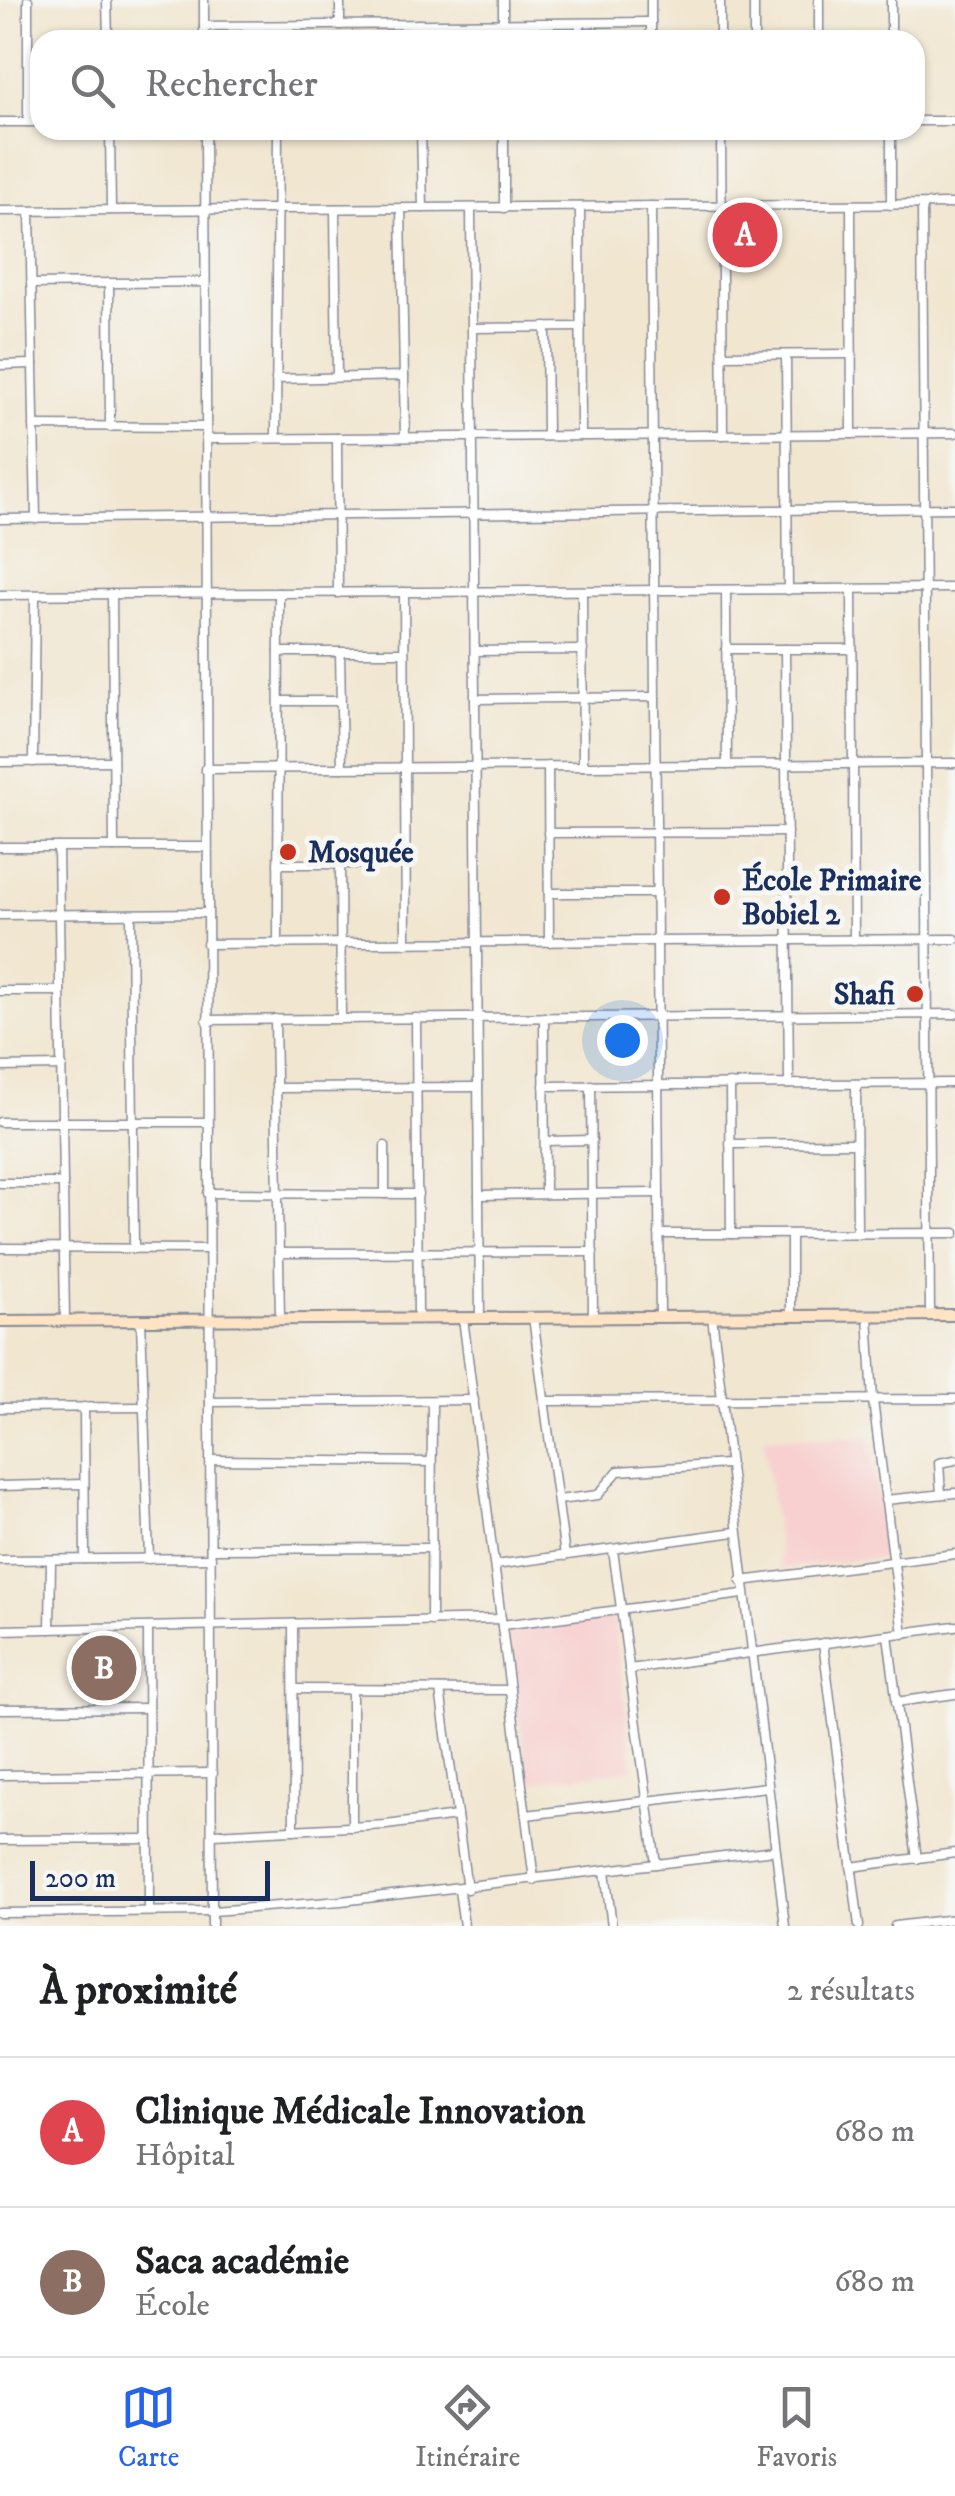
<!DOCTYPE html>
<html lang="fr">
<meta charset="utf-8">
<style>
:root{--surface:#fff;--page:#f6f6f6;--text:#202124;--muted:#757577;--line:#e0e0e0;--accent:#2563eb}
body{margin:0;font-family:"IM FELL DW Pica",serif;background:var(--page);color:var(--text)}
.scale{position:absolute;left:30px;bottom:25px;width:240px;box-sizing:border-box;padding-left:10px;border:5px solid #1b2f5e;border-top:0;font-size:28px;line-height:35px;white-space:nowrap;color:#1b2f5e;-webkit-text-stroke:8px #f6f6f2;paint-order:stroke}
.you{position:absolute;left:622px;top:1040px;width:35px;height:35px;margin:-25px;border:8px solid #fff;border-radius:50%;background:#1a73e8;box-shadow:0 0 0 15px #1a73e833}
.badge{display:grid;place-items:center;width:65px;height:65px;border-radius:50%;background:var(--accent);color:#fff;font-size:32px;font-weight:700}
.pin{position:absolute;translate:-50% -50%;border:5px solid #fff;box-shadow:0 2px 10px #0006}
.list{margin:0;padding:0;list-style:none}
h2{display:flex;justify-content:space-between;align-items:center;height:130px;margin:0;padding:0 40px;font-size:42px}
h2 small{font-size:32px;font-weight:400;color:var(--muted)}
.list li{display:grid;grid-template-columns:65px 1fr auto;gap:30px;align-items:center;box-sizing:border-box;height:150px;padding:0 40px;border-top:2px solid var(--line)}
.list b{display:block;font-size:38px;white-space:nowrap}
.list p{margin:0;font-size:32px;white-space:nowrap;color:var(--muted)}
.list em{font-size:32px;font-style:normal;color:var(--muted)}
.icon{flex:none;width:55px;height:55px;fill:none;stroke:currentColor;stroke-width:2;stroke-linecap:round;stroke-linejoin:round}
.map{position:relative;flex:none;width:955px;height:1926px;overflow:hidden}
.search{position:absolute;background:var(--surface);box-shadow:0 2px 8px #0004;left:30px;right:30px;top:30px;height:110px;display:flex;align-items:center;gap:25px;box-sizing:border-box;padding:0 35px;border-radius:30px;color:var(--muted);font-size:38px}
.sheet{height:430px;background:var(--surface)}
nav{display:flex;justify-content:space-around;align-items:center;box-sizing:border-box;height:140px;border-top:2px solid var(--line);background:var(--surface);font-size:28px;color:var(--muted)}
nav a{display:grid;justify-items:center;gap:5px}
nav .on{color:var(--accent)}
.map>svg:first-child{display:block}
.built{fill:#f7d0cf}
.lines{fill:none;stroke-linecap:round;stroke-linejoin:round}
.street-casing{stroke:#868a97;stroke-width:11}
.secondary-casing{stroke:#868a97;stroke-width:14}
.street{stroke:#fff;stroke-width:8}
.secondary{stroke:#fee4c5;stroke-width:10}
.poi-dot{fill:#c8321e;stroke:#f6f6f2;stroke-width:4}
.labels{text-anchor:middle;stroke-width:10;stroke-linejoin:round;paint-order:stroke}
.poi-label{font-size:30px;font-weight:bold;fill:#1b2f5e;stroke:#f6f6f2;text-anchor:start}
</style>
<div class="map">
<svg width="955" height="1926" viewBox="0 0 955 1926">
<rect width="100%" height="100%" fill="#f6f6f2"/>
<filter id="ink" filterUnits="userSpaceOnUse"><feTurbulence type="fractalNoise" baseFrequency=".01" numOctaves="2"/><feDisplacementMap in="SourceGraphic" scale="20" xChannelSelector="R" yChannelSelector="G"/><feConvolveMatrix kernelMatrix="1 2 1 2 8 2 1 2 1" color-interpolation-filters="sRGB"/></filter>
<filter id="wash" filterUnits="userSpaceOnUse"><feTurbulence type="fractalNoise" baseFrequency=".0048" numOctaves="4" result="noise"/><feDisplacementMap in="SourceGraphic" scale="40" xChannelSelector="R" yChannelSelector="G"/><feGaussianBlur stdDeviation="2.25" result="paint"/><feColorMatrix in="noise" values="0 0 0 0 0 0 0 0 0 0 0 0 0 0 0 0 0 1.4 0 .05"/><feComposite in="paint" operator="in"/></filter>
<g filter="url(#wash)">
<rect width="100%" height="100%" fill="#f1e6d0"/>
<g class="built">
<path d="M 764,1437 L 870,1437 L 886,1557 L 781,1569 Z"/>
<path d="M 613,1616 L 633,1769 L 529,1782 L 507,1629 Z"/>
</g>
</g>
<g filter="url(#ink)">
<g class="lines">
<defs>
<g id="street">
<path d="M 107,0 L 108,40"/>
<path d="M 204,0 L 204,40"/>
<path d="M 340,0 L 340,25"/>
<path d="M 503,0 L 503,40"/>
<path d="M 651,0 L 651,40"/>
<path d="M 720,0 L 720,40"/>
<path d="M 754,0 L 754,40"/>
<path d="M 819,0 L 819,40"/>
<path d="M 580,23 L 580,40"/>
<path d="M 418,24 L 419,40"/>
<path d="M 204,26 L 651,22"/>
<path d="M 891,40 L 891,0"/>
<path d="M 915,121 L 955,121"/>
<path d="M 0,122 L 40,122"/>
<path d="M 28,122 L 28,0"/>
<path d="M 110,130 L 111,210"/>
<path d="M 205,130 L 212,1926"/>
<path d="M 421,130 L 423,208"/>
<path d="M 504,130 L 504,208"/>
<path d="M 721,130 L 723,435"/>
<path d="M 851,205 L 852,434"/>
<path d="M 891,205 L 891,130"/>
<path d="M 922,205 L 930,1315"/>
<path d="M 651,206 L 660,1317"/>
<path d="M 580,207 L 581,436"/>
<path d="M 401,208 L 405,437"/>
<path d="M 471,208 L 480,1318"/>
<path d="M 335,209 L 337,377"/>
<path d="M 0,211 L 955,204"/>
<path d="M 30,211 L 36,519"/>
<path d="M 109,283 L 110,427"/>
<path d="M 31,284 L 205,282"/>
<path d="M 546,327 L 547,436"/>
<path d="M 472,328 L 581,327"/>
<path d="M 723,355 L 852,354"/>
<path d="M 786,355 L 788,590"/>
<path d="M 0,365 L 33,364"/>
<path d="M 276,379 L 404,376"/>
<path d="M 34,426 L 206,427"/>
<path d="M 276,438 L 278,130"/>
<path d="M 337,438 L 338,593"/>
<path d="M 206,439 L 955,433"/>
<path d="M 0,519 L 955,508"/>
<path d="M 852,589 L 854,940"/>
<path d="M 726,590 L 727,765"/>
<path d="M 582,591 L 583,766"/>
<path d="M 404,592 L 406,943"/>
<path d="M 112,594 L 114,847"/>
<path d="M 0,595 L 955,588"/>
<path d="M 726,649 L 852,649"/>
<path d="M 785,649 L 789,1084"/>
<path d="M 475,651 L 583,650"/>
<path d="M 279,652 L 404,652"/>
<path d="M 340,652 L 342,768"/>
<path d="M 475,699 L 655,697"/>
<path d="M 279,701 L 340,701"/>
<path d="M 0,762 L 113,761"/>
<path d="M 33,762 L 35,595"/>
<path d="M 548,766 L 549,942"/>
<path d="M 205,769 L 955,763"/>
<path d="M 548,833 L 787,832"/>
<path d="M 0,847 L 206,847"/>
<path d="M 58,847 L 65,1320"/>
<path d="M 278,864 L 406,864"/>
<path d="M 340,864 L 341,1018"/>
<path d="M 549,893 L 657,893"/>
<path d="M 131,914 L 134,1249"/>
<path d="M 0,915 L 207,913"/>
<path d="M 207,944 L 955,939"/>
<path d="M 278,944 L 279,593"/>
<path d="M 0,991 L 60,991"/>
<path d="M 544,1017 L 545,1194"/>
<path d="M 416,1018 L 418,1318"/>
<path d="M 275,1019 L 280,1319"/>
<path d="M 207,1020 L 955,1014"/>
<path d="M 0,1067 L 62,1066"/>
<path d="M 730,1084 L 731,1234 L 955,1233"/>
<path d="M 856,1084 L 857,1233"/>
<path d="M 591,1085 L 593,1317"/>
<path d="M 544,1086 L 955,1083"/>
<path d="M 277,1088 L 478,1087"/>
<path d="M 0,1122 L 208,1122"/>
<path d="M 545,1141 L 592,1140"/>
<path d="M 730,1144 L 856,1143"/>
<path d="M 385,1146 L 385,1194"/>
<path d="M 0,1183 L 63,1183"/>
<path d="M 208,1193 L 418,1194"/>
<path d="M 479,1195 L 659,1193"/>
<path d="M 659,1234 L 731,1234"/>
<path d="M 791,1234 L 791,1316"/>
<path d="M 0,1248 L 208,1249"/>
<path d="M 279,1253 L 593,1252"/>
<path d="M 868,1315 L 873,1401 L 903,1634"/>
<path d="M 712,1316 L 785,1926"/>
<path d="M 533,1317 L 565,1556"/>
<path d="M 463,1318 L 534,1880"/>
<path d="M 141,1320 L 149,1559"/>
<path d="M 544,1401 L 955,1399"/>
<path d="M 210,1402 L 474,1400"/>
<path d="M 84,1407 L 85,1559"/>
<path d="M 0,1408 L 145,1407"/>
<path d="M 210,1460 L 431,1462"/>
<path d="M 0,1486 L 84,1484"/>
<path d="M 941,1494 L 939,1463 L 955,1460"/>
<path d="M 558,1500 L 598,1495 L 618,1471 L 727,1464"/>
<path d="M 885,1500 L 955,1493"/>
<path d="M 211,1549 L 432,1548"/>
<path d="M 613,1550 L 656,1864"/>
<path d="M 0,1560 L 211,1558"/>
<path d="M 495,1565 L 735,1532"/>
<path d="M 741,1581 L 955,1554"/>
<path d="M 431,1621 L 432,1401"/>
<path d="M 293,1624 L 294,1830"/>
<path d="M 502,1625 L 743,1594"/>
<path d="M 148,1627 L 149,1911"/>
<path d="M 50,1629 L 51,1560"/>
<path d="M 0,1630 L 501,1619"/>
<path d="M 888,1635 L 917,1859"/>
<path d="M 823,1643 L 859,1926"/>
<path d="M 629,1669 L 955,1626"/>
<path d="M 294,1689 L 510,1690"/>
<path d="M 440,1690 L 467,1889"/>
<path d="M 896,1702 L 955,1694"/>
<path d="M 0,1709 L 148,1708"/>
<path d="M 0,1775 L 213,1773"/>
<path d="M 526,1815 L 767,1787"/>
<path d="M 352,1827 L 352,1689"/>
<path d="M 214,1834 L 386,1825 L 457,1816"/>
<path d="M 0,1840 L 149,1839"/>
<path d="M 851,1867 L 955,1853"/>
<path d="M 605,1871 L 612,1926"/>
<path d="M 459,1890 L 464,1926"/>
<path d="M 0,1913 L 213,1911 L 341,1901 L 775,1850"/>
<path d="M 895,1926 L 955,1919"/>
</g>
<path id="secondary" d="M 0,1321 L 955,1315"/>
</defs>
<use href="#street" class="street-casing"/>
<use href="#secondary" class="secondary-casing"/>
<use href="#street" class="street"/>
<use href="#secondary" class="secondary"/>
</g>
</g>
<g class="poi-dot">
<circle cx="288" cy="852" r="10"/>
<circle cx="722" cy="897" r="10"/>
<circle cx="915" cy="994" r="10"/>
</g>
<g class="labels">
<g class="poi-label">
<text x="308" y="862">Mosquée</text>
<text x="742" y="890">École Primaire<tspan x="742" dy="34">Bobiel 2</tspan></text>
<text x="895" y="1004" text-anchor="end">Shafi</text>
</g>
</g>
</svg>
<div class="scale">200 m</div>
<div class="you"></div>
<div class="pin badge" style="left:745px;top:235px;background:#e0444e">A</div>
<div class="pin badge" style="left:104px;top:1668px;background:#8d6e63">B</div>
<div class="search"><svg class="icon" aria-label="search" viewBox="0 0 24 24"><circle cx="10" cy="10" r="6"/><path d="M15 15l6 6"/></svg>Rechercher</div>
</div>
<section class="sheet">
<h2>À proximité<small>2 résultats</small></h2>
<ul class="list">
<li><span class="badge" style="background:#e0444e">A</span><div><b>Clinique Médicale Innovation</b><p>Hôpital</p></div><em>680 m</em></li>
<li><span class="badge" style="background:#8d6e63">B</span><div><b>Saca académie</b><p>École</p></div><em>680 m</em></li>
</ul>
</section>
<nav>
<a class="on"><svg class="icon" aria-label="map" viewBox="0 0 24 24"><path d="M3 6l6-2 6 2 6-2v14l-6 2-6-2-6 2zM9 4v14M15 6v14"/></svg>Carte</a>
<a><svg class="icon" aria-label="directions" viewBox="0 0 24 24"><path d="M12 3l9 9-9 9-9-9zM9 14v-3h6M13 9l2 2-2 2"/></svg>Itinéraire</a>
<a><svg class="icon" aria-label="saved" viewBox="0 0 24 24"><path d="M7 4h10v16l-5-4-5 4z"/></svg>Favoris</a>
</nav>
